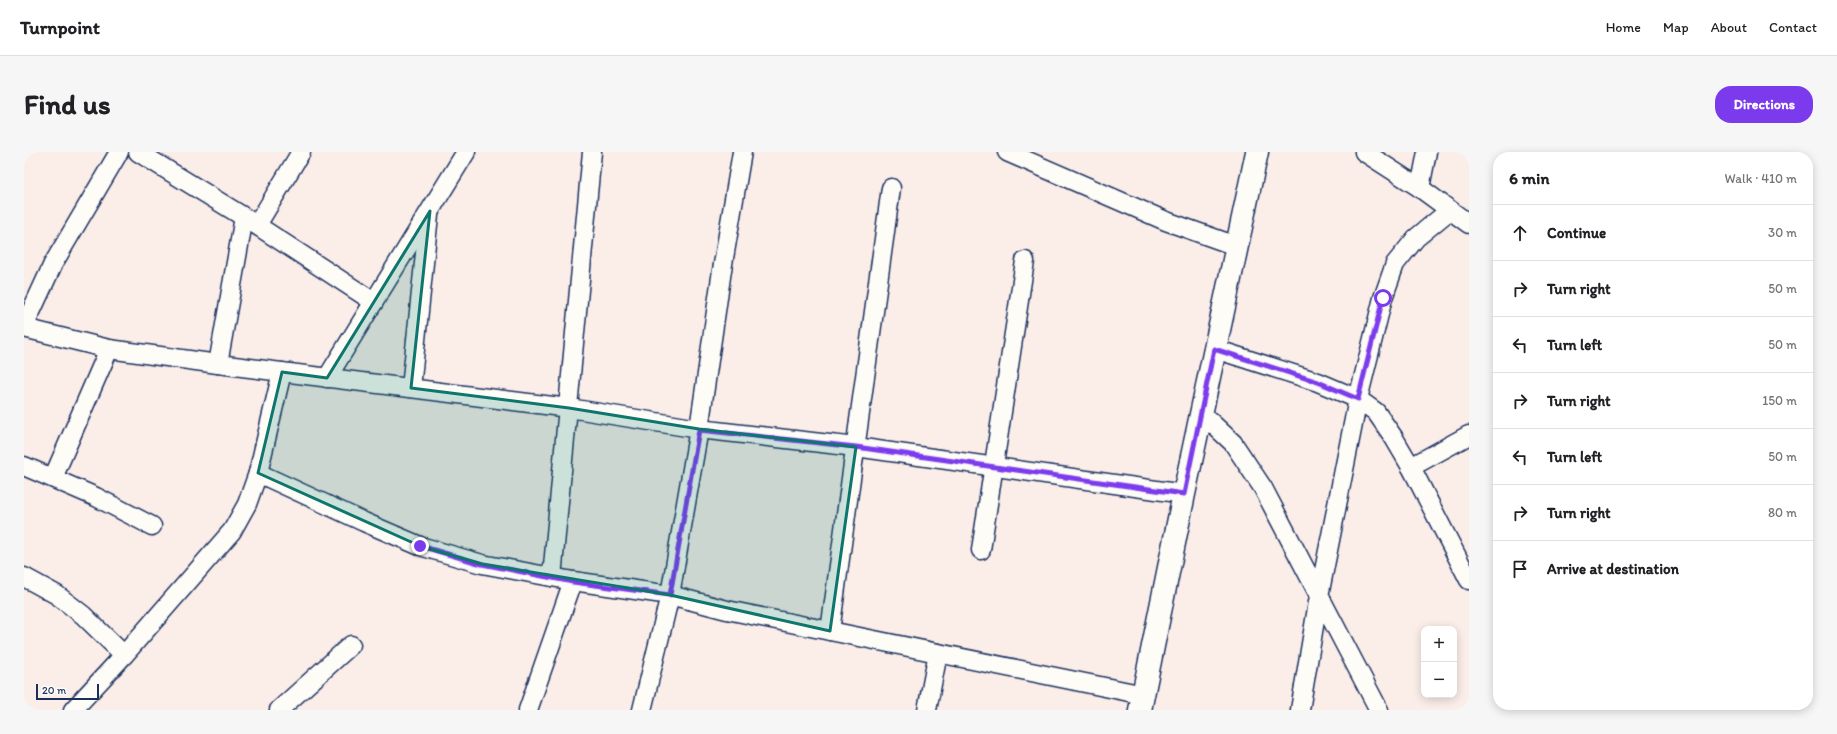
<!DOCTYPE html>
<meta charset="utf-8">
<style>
:root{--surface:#fff;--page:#f6f6f6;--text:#202124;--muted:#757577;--line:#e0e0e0;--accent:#7c3aed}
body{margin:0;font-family:Itim,sans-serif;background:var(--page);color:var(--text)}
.controls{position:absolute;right:12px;bottom:12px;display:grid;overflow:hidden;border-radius:8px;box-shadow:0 2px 10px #0003}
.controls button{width:36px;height:36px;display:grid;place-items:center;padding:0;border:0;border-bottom:1px solid var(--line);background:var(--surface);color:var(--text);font:20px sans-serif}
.scale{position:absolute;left:12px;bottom:10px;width:63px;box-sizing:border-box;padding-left:4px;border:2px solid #1b2f5e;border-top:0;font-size:11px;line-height:14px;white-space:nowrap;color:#1b2f5e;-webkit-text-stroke:3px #fdfcf7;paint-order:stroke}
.stop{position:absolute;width:12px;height:12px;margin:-9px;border:3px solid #7c3aed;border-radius:50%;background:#fff}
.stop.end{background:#7c3aed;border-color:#fff;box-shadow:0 1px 4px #0008}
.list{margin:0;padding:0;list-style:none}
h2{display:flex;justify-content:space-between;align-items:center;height:52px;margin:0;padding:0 16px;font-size:17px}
h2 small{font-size:13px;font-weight:400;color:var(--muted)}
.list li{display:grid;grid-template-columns:26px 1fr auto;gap:12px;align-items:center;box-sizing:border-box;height:56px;padding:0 16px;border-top:1px solid var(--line)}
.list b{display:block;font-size:15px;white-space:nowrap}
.list em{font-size:13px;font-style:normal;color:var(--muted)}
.icon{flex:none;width:22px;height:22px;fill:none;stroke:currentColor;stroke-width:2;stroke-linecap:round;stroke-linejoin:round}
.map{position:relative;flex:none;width:1445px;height:558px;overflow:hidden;border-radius:16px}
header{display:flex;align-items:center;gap:24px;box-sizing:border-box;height:56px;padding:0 20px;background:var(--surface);border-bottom:1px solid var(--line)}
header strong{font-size:19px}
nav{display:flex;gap:22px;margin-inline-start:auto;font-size:14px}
.intro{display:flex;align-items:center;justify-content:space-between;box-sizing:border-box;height:96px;padding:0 24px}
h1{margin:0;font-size:28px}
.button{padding:10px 18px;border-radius:16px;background:var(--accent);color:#fff;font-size:14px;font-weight:700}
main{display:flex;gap:24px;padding:0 24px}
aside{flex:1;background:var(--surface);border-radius:16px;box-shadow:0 2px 10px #0003}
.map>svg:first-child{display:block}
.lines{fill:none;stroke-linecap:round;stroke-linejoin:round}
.street-casing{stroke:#1b2f5e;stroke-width:21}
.secondary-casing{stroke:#1b2f5e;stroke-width:25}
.street{stroke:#fdfcf7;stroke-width:18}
.secondary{stroke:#fdfcf7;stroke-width:22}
.route{stroke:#7c3aed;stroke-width:5}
.marked{fill:#0f766e;fill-opacity:0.2;stroke:#0f766e;stroke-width:3;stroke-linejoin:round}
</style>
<header>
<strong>Turnpoint</strong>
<nav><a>Home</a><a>Map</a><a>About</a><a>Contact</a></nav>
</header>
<div class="intro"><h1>Find us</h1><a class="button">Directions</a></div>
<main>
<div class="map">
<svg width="1445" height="558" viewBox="0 0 1445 558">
<rect width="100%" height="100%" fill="#fbeee9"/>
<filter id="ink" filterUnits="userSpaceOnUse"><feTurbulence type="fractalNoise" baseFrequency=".025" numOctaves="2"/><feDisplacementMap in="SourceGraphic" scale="8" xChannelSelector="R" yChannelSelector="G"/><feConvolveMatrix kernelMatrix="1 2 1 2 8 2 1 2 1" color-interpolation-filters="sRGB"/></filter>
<g filter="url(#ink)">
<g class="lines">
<defs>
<g id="street">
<path d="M 114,0 L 220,65 L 350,150"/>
<path d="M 983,0 L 1142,69 L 1212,94"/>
<path d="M 1340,0 L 1396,36 L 1445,72"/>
<path d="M 1396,36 L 1403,0"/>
<path d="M 233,73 L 277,0"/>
<path d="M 0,175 L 29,112 L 95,0"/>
<path d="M 0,176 L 85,197 L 194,212 L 545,256 L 675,277 L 832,295 L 1160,342"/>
<path d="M 1191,197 L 1294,230 L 1334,247 L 1352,260 L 1370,286 L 1387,315 L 1445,428"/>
<path d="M 194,212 L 220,65"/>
<path d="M 303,226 L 442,0"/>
<path d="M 387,236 L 405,63"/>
<path d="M 1177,261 L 1209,291 L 1239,336 L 1355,558"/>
<path d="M 0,314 L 72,345 L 128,374"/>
<path d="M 1387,315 L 1445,283"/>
<path d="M 234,321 L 340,370 L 396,394 L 458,412 L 549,429 L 646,443 L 703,458 L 1120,543"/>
<path d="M 29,326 L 85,197"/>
<path d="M 957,398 L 1001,109"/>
<path d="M 0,425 L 33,443 L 59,463 L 100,503"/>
<path d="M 528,425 L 568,0"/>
<path d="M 806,479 L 867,36"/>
<path d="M 49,558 L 100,503 L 208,379 L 223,352 L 234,321 L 258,220"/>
<path d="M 255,558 L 327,493"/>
<path d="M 504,558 L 549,429"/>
<path d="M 618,558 L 646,443 L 675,277 L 698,118 L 718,0"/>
<path d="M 903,558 L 914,501"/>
<path d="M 1276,558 L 1295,444 L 1334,247 L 1359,146 L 1371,112 L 1392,86 L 1426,58"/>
</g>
<path id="secondary" d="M 1116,558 L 1160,342 L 1233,0"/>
</defs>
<use href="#street" class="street-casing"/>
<use href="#secondary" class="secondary-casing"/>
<use href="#street" class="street"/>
<use href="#secondary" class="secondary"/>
</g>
</g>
<g class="lines" filter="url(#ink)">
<path class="route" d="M 396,394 L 458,412 L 549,430 L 646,443 L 675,278 L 832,295 L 1160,342 L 1190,197 L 1294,230 L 1334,247 L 1359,146"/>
</g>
<path class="marked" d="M 406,59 L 387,236 L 545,256 L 675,277 L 832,295 L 806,479 L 646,443 L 458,412 L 396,394 L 234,321 L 258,220 L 303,226 Z"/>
</svg>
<div class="controls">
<button>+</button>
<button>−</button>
</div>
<div class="scale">20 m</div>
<div class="stop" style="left:1359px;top:146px"></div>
<div class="stop end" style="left:396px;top:394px"></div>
</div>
<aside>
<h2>6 min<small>Walk · 410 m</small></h2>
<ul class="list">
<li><svg class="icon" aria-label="ahead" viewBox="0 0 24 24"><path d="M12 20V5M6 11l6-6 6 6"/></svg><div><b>Continue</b></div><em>30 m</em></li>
<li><svg class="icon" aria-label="right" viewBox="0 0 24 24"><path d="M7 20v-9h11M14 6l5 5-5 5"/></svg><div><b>Turn right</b></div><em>50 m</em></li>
<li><svg class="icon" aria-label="left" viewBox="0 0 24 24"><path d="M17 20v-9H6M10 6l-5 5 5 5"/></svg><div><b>Turn left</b></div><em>50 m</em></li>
<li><svg class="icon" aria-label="right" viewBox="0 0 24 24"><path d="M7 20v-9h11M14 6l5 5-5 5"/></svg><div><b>Turn right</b></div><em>150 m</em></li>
<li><svg class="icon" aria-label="left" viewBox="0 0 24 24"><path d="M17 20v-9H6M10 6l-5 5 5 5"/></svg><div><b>Turn left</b></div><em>50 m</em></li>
<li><svg class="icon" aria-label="right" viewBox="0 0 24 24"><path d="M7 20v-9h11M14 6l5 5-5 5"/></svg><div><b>Turn right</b></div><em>80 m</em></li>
<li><svg class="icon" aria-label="arrive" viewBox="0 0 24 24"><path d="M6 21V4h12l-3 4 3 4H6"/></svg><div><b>Arrive at destination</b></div></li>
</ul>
</aside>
</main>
